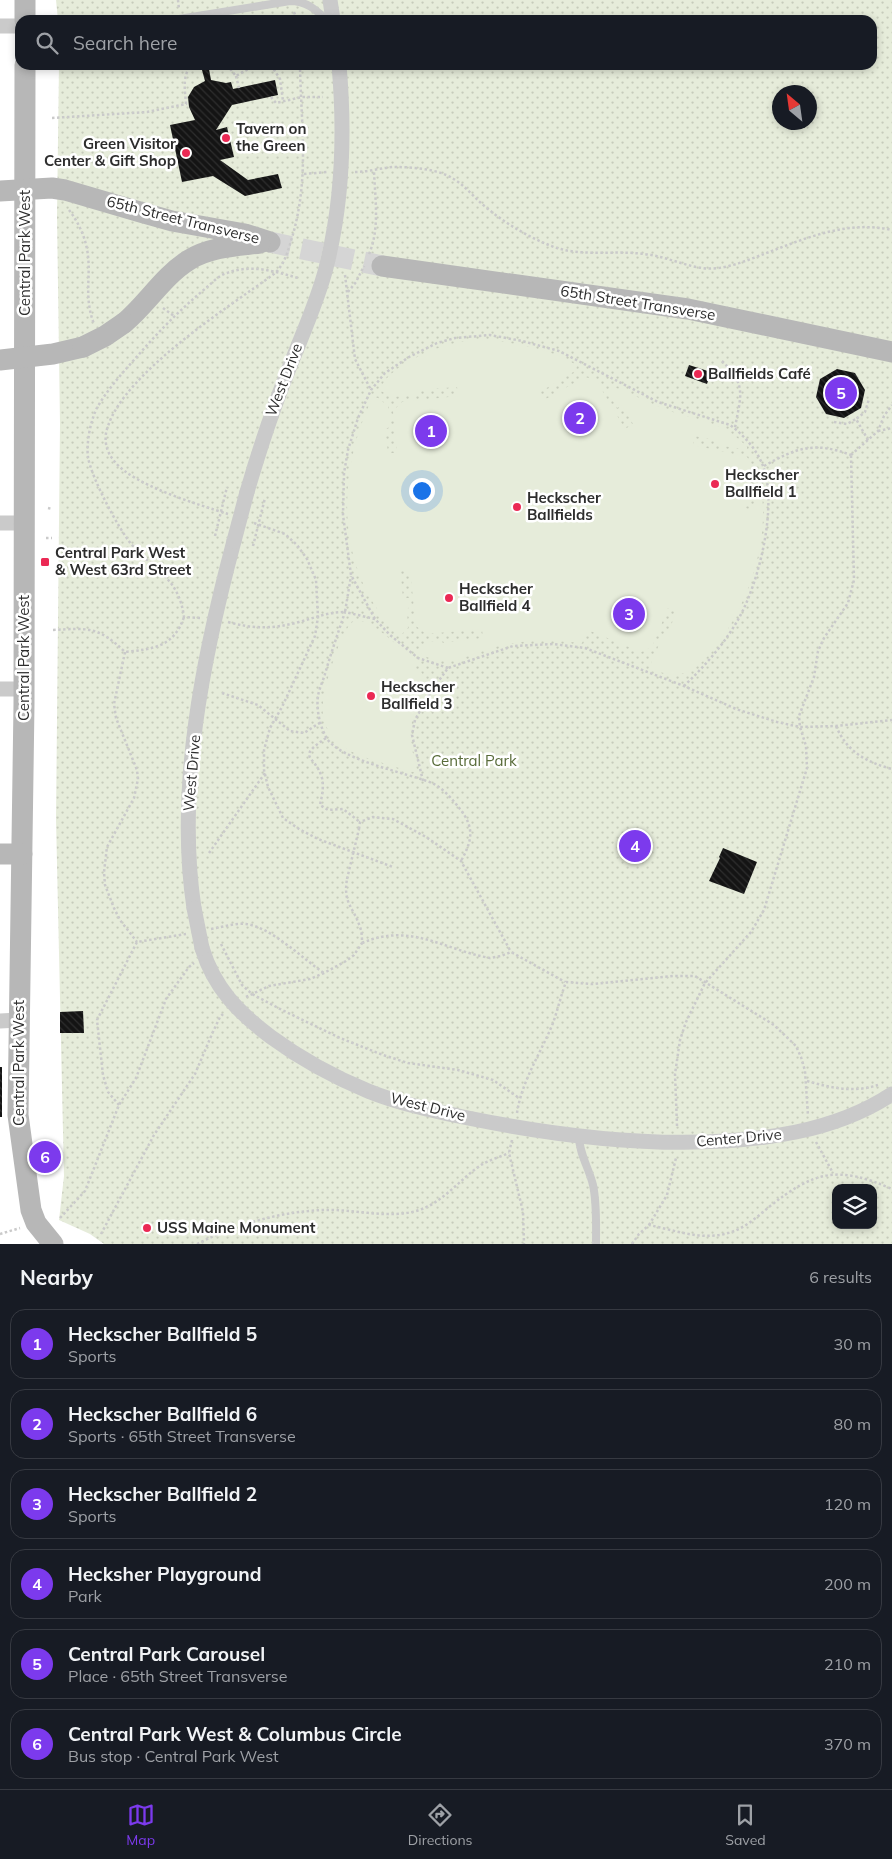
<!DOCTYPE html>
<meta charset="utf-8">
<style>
:root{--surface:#171b24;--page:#242831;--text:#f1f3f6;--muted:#9ea1a6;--line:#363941;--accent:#7c3aed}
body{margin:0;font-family:Mulish,sans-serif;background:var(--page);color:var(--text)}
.controls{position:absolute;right:15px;bottom:15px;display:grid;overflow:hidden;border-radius:10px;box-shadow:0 2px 8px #0003}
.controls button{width:45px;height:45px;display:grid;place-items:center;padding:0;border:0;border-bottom:1px solid var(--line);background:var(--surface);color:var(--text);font:25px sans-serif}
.compass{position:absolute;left:772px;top:85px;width:45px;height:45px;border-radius:50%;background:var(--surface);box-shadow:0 2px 8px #0003;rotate:331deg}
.you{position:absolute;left:421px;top:490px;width:18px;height:18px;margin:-12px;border:4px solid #fff;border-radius:50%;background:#1a73e8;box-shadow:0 0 0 8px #1a73e833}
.badge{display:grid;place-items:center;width:32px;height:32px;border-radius:50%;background:var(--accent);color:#fff;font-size:16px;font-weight:700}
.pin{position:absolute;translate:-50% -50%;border:2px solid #fff;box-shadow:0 1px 5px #0006}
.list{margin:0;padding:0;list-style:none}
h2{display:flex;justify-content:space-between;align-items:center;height:65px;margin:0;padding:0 20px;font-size:21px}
h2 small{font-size:16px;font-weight:400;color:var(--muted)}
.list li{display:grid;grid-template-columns:32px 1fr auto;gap:15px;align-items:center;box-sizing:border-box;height:70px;margin:0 10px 10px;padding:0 10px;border:1px solid var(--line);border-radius:15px}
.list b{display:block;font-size:19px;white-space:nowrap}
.list p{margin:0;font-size:16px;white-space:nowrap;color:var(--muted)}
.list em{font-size:16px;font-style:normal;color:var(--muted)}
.icon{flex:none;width:28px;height:28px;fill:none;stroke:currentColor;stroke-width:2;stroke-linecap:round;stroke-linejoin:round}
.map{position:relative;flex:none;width:892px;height:1244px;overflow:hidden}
.search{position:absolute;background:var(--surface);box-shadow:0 2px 8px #0003;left:15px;right:15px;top:15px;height:55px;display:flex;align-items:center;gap:12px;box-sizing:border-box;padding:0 18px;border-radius:15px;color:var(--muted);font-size:19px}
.sheet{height:545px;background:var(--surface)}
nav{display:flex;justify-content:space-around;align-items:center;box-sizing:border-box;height:70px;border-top:1px solid var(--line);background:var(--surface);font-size:14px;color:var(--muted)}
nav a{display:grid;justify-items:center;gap:2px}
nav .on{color:var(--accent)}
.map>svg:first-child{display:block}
.park{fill:url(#park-dots);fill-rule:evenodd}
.garden{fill:#e6ecda}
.building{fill:url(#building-back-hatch)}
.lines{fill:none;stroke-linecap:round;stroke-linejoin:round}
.secondary-tunnel{stroke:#d5d5d5;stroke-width:21;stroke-dasharray:21 11;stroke-linecap:butt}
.path{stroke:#cacaca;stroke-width:2.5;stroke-dasharray:2.5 2.5;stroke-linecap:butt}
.lane{stroke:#cacaca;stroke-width:8}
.street{stroke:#cacaca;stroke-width:15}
.secondary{stroke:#b7b7b7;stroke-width:21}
.path-bridge{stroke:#cacaca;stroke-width:2.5;stroke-dasharray:2.5 2.5;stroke-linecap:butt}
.street-bridge{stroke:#cacaca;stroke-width:15}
.secondary-bridge{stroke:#b7b7b7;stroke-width:21}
.poi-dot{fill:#eb2954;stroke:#fff;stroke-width:2}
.labels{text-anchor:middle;stroke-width:5;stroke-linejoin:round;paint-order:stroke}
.poi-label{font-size:15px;font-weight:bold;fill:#2d2d2d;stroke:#fff;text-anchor:start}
.street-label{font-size:15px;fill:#2d2d2d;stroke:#fff}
.park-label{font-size:15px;fill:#586b39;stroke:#fff}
</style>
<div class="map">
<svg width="892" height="1244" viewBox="0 0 892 1244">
<defs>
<pattern id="park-dots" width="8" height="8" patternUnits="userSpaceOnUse" patternTransform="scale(1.25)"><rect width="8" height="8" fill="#e6ecda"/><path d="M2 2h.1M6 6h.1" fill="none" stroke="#c6cbbb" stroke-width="1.8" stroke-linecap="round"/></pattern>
<pattern id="building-back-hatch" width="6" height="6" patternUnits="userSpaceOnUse" patternTransform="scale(1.25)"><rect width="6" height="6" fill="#141414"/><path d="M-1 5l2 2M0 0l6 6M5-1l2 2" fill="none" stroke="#2e2e2e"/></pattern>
</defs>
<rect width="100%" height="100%" fill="#fff"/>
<path class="park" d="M 56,0 L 892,0 L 892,1244 L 104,1244 L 90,1234 L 59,1220 L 64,1176 L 56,819 L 60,424 L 57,215 L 59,65 L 872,65 L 872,20 L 58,20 ZM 780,92 L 810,92 L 810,122 L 780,122 ZM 836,1188 L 873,1188 L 873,1225 L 836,1225 Z"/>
<g class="garden">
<path d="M 495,341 C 517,343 561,352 577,366 L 575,371 L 540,392 L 544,400 L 585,377 L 596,380 L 625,429 L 633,424 L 622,405 L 617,408 L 610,396 L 610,390 L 614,387 C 632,394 649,403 667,410 C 698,421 723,421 747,447 L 747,450 L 718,445 L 719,441 L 695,436 L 693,445 L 747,457 L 754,468 L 745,508 L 753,510 L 761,487 C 765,513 763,539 756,564 C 749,595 709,683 669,674 C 660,672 654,672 651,663 L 665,631 L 669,631 L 676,612 L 668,608 L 652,647 L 641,652 L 588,630 L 582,643 L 548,640 L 520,642 L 494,647 L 457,660 L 434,660 L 422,655 L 420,652 L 420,650 L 429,642 L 441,640 L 443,643 L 483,638 L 482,629 L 426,634 L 416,626 L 410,570 L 400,570 L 403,598 L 409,598 L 410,606 L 407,610 L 408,628 L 400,636 C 389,629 383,618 376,607 C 335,545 341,461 373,397 L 378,398 L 388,406 L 390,427 L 385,429 L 388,453 L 397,453 L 393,411 L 402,402 L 458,396 L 457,387 L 417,390 L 417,395 L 390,397 L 380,390 C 387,366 438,346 460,342 C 471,340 484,341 495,341 Z"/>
<path d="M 356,620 C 378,623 400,650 418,662 L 414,668 L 422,673 L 425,686 L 418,697 L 422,700 C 405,726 410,741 417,770 L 415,772 C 407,772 398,767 389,765 C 365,757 338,752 326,726 C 323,719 322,711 323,703 C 324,688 342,623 356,620 Z"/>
</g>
<g class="building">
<path d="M 209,69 L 211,80 L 226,83 L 231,82 L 233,89 L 275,80 L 278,95 L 232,105 L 216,130 L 227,127 L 234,157 L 220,160 L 248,180 L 278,174 L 282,188 L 245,196 L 213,176 L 182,182 L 170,125 L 195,120 L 189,107 L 188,97 L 194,87 L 205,81 L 202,70 Z"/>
<path d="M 689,365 L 711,372 L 707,384 L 685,376 Z"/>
<path d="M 837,369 L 855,373 L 865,390 L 861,408 L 844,418 L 826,414 L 816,397 L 820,379 Z"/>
<path d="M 723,848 L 757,862 L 744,894 L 709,881 L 720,858 L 719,857 Z"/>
<path d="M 83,1011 L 84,1033 L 60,1033 L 60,1012 Z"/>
<rect x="0" y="1067" width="2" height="50"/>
</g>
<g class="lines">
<path class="secondary-tunnel" d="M 270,242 L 382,266"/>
<g class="path">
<path d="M 178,0 L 179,9"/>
<path d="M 294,12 L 297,20"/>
<path d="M 275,20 L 275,19"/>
<path d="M 227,65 L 236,76 L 255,65"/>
<path d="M 271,65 L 280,79 L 283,101"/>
<path d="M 236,76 L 239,88"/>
<path d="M 271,97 L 276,103 L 302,97 L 323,97"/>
<path d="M 52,118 L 147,112 L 186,104 C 185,90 182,77 191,65"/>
<path d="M 355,172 C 368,172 380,168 393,167 C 407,167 423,168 438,172 C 462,179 470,195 488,209 C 508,225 530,238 554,247 C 582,257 614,250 644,254 C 664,256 682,265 702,268 C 723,271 745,261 764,254 C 806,238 847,220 892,230"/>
<path d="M 304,174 L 327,172"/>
<path d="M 69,210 C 78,222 84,234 87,249 C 92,276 83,295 94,324"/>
<path d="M 369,254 C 380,229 375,198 374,171"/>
<path d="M 345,275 L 355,359 L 371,390"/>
<path d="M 348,292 L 356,282 L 364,266"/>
<path d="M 163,308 L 174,316"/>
<path d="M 722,361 C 748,386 740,397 735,428"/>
<path d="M 834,422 L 847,424 L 856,419"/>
<path d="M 878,431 L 892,428"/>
<path d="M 868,440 L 856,419 L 865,412 L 869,399"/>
<path d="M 851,455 L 878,431 L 884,416 L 892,405"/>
<path d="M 764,466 C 796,448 814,441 851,455"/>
<path d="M 48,508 L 52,509"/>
<path d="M 228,514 C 197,504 135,486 115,462 C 106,452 103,439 108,426 C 126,372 227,308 274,274 C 284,265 287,254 291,241 C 310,180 301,127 300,65"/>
<path d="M 254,523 L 285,534 L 297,545 L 307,559 L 316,580 L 318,617 L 315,636 L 282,707 L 270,728 L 264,750 L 264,770 L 268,787 L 283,818 L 299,829 L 318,839 L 393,867"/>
<path d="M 46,538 L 52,538"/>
<path d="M 200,618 L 184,617 C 179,578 155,571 132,545 C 119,530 91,477 88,457 C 86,443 91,418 98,406 C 110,386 126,369 141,352 C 161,329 182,308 206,288 C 212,283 219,275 227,273 C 251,264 274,271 298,278"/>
<path d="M 375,619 L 345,612 C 338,633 331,653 325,674 C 323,681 319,689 318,696 C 316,709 320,726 326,737 C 338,760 408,773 432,783 C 443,788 453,800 460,809 C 475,828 472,841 461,861"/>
<path d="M 228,622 C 253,629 274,629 299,622 C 314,618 328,612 345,612 L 351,576"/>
<path d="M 53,630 C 88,628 98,626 125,652 C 153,649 174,647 184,617"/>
<path d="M 125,652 L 114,704 L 116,718 L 137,770 L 138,779 L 134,798 L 107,847 L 104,872 L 105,885 L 114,908 L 120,920 L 137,942"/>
<path d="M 448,668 L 418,658 L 390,635 L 375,619 L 351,575 L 343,515 L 344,473 L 348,450 L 358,418 L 371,390 L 385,373 L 409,357 L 437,343 L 455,338 L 490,335 L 522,341 L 559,351 L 658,402 L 730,425 C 744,435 757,450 763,466 C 778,506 759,582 739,618 C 725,643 705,666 684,686"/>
<path d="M 222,693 L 258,705 L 290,731 L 304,733 L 321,722"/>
<path d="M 836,726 C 847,752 866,762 892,769"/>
<path d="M 326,738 C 295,759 315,754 322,778 C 324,787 322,796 320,805 L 328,810 L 343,809 L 360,822"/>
<path d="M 423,781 L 412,735 L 415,720 L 430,693 L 448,668 L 513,646 L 553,644 L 585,648 L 684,686 L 736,709 L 777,722 L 800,727 L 836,726 L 892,720"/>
<path d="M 359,829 L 360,822 L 373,817 L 393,819 L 426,837 L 461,861 L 511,952"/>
<path d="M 209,853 L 265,773"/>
<path d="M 211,929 C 223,927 234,923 246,924 C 271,927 303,959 324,973"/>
<path d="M 362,943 C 411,922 444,950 490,958 L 501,956 L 511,952 L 565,982"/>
<path d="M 221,944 L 242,985 L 252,994 L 282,1010 L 340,1038 L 383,1055 L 408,1063 L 458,1070 L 493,1080 L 519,1098"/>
<path d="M 246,997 L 269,986 L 310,979 L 324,973 L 346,961 L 354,955 L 362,943 C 362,938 362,932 360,927 C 353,906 343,904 347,879"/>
<path d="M 807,1081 C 831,1088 854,1093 878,1085"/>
<path d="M 119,1105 L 108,1092 L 103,1075 L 97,1020 L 137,942 L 186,934"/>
<path d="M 517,1113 C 522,1080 541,1053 553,1023 C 558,1009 561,995 566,982 L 592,984 L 673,976 L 695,976 L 774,1025 L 796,1046 L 801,1057 L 805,1071 L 808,1116"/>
<path d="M 677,1126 L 675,1074 L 680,1040 L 686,1022 L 705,983 L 751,932 L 764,910 L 807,768 L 806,746 L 800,727 L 799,716 L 814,677 L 818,651 L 824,638 L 848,603 L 854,580 L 851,455"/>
<path d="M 512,1140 L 509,1153 L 523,1212 L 524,1244"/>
<path d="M 816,1142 L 833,1173"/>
<path d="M 60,1218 L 85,1191 L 119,1105 L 136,1078 L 166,999 L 189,967 L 194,963"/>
<path d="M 649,1225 L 667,1195 L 676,1158"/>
<path d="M 0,1234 L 20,1228"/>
<path d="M 101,1234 L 154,1135 L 195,1074 L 212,1034 L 220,1017 L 223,1014"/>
<path d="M 197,1244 C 235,1225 281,1211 325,1210 C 354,1209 387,1219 416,1211 C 442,1204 460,1179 481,1165 C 489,1160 500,1157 509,1153"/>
<path d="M 632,1244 L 639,1234 L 649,1225 C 674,1230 702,1241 728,1233 C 744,1229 757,1217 769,1207 C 814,1171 838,1165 892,1189"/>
</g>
<g class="lane">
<path d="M 173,20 L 290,1 C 306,1 315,9 327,20"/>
<path d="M 579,1136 C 579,1154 589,1168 593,1185 C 597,1204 596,1224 596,1244"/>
</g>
<g class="street">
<path d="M 330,0 L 333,20"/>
<path d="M 0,26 L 20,26"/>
<path d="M 247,492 C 259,451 272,411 288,371 C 301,337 317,303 326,268 C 343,201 345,133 339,65"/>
<path d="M 0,523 L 25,523"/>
<path d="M 0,689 L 24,689"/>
<path d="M 194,908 C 176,789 203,657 234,541"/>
<path d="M 202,948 C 214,988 239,1013 271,1037 C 301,1059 334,1077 368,1091 C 400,1104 435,1111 468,1118 C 572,1139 692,1153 796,1132 C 830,1125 863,1113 892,1094"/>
<path d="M 0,1021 L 19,1020"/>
</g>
<g class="secondary">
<path d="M 25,20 L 25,0"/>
<path d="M 25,65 L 24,704 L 18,1115 L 31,1210 L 36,1223 L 53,1244"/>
<path d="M 0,191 L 52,188 L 65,190 L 140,212 L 172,221 L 245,234 L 270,242"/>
<path d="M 382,266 L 688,309 L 892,352"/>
<path d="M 124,323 C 147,304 163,276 189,260 C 210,247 236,246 260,243"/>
<path d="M 0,360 L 53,354 L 83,347"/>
<path d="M 0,854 L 22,854"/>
</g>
<g class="path-bridge">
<path d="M 215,536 L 227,487"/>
<path d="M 253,546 L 265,498"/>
<path d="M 347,879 L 359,829"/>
</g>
<g class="street-bridge">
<path d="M 234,541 L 247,492"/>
<path d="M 194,908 L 202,948"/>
</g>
<path class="secondary-bridge" d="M 83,347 L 105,336 L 124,323"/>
</g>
<g class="poi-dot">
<circle cx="226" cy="138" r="5"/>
<circle cx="186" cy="153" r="5"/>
<circle cx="698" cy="374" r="5"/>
<circle cx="715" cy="484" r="5"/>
<circle cx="517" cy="507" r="5"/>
<rect x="40" y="557" width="10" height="10" rx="2.5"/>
<circle cx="449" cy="598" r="5"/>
<circle cx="371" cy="696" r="5"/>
<circle cx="147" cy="1228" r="5"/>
</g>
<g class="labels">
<g class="poi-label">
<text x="236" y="134">Tavern on<tspan x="236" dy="17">the Green</tspan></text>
<text x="176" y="149" text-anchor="end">Green Visitor<tspan x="176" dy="17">Center &amp; Gift Shop</tspan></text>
<text x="708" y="379">Ballfields Café</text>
<text x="725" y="480">Heckscher<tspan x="725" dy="17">Ballfield 1</tspan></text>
<text x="527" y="503">Heckscher<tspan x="527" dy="17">Ballfields</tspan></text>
<text x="55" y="558">Central Park West<tspan x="55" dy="17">&amp; West 63rd Street</tspan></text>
<text x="459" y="594">Heckscher<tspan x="459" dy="17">Ballfield 4</tspan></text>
<text x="381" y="692">Heckscher<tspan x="381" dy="17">Ballfield 3</tspan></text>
<text x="157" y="1233">USS Maine Monument</text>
</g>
<g class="street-label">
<text transform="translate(183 220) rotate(14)" y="5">65th Street Transverse</text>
<text transform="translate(25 253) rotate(-90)" y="5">Central Park West</text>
<text transform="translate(638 303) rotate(9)" y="5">65th Street Transverse</text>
<text transform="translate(284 380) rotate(-69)" y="5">West Drive</text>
<text transform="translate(24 658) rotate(-90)" y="5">Central Park West</text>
<text transform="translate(192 773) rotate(-85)" y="5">West Drive</text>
<text transform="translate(19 1063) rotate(-90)" y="5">Central Park West</text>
<text transform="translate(428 1107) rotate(14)" y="5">West Drive</text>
<text transform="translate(739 1138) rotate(-5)" y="5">Center Drive</text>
</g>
<g class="park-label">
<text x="474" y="766">Central Park</text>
</g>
</g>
</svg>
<div class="controls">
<button><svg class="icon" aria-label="layers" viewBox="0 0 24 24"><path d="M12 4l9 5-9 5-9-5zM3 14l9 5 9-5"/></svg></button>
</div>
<svg class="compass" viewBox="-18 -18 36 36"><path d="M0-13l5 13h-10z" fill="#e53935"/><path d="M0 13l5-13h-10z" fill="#9ea1a6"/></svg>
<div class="you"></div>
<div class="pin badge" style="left:431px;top:431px">1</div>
<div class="pin badge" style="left:580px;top:418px">2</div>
<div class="pin badge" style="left:629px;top:614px">3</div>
<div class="pin badge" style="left:635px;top:846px">4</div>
<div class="pin badge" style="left:841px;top:393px">5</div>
<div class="pin badge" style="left:45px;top:1157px">6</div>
<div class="search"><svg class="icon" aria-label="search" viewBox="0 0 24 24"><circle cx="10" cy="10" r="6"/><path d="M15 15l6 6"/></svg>Search here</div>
</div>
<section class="sheet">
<h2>Nearby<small>6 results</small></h2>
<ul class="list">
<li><span class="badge">1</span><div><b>Heckscher Ballfield 5</b><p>Sports</p></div><em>30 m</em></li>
<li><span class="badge">2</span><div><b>Heckscher Ballfield 6</b><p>Sports · 65th Street Transverse</p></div><em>80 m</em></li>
<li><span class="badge">3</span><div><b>Heckscher Ballfield 2</b><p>Sports</p></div><em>120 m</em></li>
<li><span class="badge">4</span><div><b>Hecksher Playground</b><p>Park</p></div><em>200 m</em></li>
<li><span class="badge">5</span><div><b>Central Park Carousel</b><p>Place · 65th Street Transverse</p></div><em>210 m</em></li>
<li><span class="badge">6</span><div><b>Central Park West &amp; Columbus Circle</b><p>Bus stop · Central Park West</p></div><em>370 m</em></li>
</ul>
</section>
<nav>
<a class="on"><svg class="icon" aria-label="map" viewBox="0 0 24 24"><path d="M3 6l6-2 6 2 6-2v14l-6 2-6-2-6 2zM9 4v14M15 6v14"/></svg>Map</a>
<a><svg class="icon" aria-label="directions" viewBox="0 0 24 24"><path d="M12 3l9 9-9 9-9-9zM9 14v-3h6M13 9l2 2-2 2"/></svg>Directions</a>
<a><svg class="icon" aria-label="saved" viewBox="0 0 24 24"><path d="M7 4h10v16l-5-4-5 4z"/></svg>Saved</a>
</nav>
